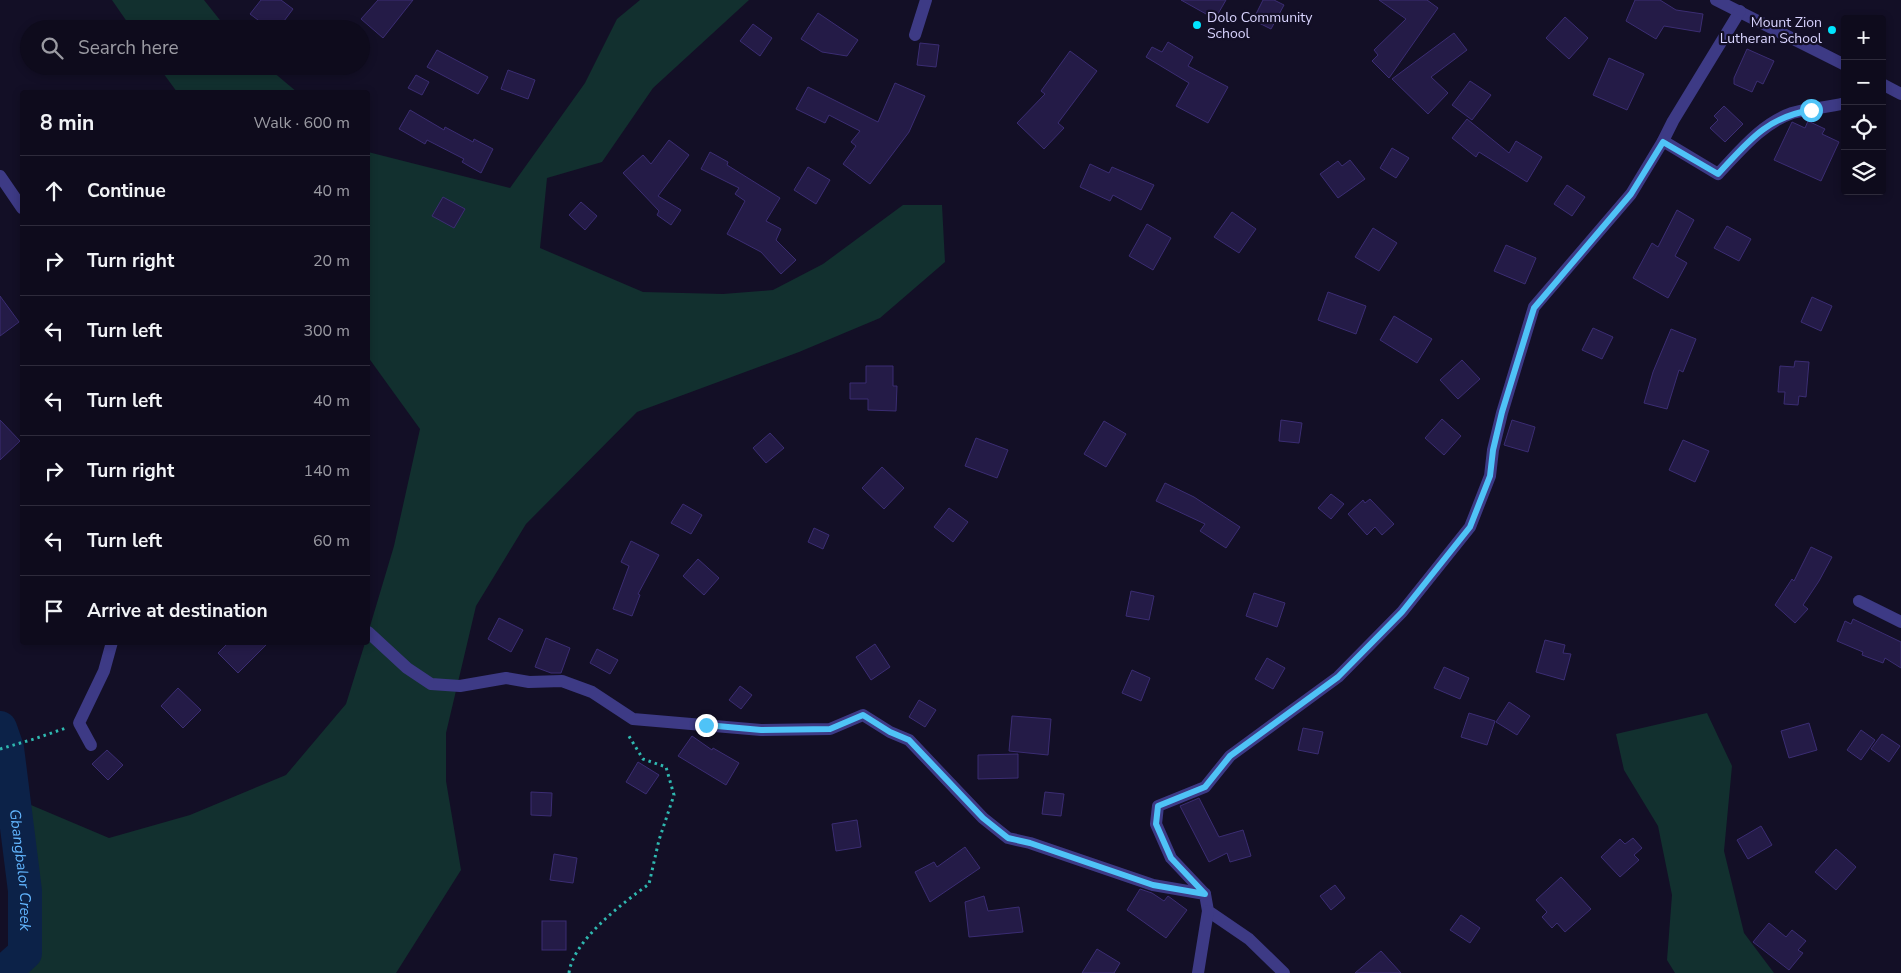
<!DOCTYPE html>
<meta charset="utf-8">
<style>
:root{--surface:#0e0b1c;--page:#1c1929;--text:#f1f3f6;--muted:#9b9ba3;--line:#2e2b3b}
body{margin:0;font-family:"Nunito Sans",sans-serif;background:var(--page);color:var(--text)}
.controls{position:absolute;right:15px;top:15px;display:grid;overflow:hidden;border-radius:5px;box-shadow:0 2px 8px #0003}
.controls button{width:45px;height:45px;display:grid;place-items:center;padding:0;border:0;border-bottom:1px solid var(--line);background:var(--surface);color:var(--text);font:25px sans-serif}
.stop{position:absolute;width:15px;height:15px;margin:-11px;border:4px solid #4fc3f7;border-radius:50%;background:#fff}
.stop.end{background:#4fc3f7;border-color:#fff;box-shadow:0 1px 5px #0008}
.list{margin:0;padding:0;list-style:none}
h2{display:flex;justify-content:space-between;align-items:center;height:65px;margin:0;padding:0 20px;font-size:21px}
h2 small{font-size:16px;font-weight:400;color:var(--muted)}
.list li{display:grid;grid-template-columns:32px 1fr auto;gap:15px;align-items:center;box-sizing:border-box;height:70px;padding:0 20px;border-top:1px solid var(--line)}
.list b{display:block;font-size:19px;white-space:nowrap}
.list em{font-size:16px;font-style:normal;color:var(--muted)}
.icon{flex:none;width:28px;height:28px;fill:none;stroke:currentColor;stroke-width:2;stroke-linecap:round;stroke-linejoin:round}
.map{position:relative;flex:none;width:1901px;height:973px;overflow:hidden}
.search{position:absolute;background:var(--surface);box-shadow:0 2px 8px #0003;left:20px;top:20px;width:350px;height:55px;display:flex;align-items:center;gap:12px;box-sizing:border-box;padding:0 18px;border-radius:28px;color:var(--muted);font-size:19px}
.panel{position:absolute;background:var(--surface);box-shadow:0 2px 8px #0003;left:20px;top:90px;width:350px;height:555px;border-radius:5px}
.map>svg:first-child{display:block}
.green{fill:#12302f}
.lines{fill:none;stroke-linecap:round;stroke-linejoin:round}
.river{stroke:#0c2248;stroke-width:34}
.building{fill:#241b47;stroke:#3b2d73}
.path{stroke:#2fb8b0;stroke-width:3;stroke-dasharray:2.5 4;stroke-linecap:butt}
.minor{stroke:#3d3a85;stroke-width:12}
.route{stroke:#4fc3f7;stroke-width:6}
.poi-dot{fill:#00e5ff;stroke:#130f26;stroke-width:2}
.labels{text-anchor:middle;stroke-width:4.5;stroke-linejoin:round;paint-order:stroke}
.poi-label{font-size:14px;fill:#d9d4ff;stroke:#130f26;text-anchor:start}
.water-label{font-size:15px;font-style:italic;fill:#62b6ff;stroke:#130f26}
</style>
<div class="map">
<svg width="1901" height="973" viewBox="0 0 1901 973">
<rect width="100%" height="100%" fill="#130f26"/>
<g class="green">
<path d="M 112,0 L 204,0 L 227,29 L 132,29 Z"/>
<path d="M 640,0 L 749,0 L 653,88 L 602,162 L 547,178 L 540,248 L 643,292 L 723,294 L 773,290 L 823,264 L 903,205 L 942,205 L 945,262 L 880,318 L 799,352 L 637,412 L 526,524 L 476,606 L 446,733 L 446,781 L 461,870 L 396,973 L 3,973 L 25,953 L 25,891 L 12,797 L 109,838 L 190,815 L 286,775 L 346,704 L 365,643 L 368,642 L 368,633 L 394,546 L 420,429 L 368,357 L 368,152 L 510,188 L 585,83 L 617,19 Z"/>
<path d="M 158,66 L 266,66 L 297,92 L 177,92 Z"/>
<path d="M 1707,713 L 1732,766 L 1724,851 L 1744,933 L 1774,973 L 1675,973 L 1667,960 L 1672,895 L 1658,826 L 1624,770 L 1616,734 Z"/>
</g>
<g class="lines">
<path class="river" id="s1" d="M 0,728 L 7,748 L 25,891 L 25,953 L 3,973"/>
</g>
<g class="building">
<path d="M 261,0 L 281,0 L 293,9 L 278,29 L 270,29 L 250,14 Z"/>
<path d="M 378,0 L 413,0 L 383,38 L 361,19 Z"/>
<path d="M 1181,0 L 1226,0 L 1215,19 Z"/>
<path d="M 1263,0 L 1274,0 L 1284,5 L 1271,29 L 1253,20 Z"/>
<path d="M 1379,0 L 1427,0 L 1438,8 L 1389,78 L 1372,61 L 1378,55 L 1374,50 L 1406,19 Z"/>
<path d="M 1635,0 L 1660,0 L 1676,10 L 1703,14 L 1700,32 L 1664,26 L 1656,39 L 1626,21 Z"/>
<path d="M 818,13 L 858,40 L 847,56 L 822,52 L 801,39 Z"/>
<path d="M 1565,17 L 1588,38 L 1569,59 L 1546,38 Z"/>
<path d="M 753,24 L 772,38 L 760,56 L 740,41 Z"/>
<path d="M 1454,33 L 1467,50 L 1431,77 L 1448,93 L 1428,114 L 1392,79 Z"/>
<path d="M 1168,42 L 1193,57 L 1188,66 L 1228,87 L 1208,123 L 1176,106 L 1189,83 L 1146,57 L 1152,47 L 1162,52 Z"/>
<path d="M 920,43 L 939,45 L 936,67 L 917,65 Z"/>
<path d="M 1747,49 L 1774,61 L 1763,84 L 1757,81 L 1752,92 L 1734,84 L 1734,78 Z"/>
<path d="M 437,50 L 488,77 L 478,94 L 427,67 Z"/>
<path d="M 1070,51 L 1097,71 L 1058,123 L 1064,128 L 1044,149 L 1017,123 L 1045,94 L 1041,91 Z"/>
<path d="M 1609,58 L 1644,74 L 1627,110 L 1593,95 Z"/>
<path d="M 508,70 L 535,80 L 528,99 L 501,89 Z"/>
<path d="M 416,75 L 429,82 L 422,95 L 408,88 Z"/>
<path d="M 1470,81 L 1491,95 L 1472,120 L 1452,105 Z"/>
<path d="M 895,83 L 925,96 L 909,132 L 870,184 L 843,164 L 856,146 L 851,142 L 860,131 L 829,115 L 825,123 L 796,109 L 808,87 L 878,122 Z"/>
<path d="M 1724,106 L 1743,124 L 1725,142 L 1710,128 L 1718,120 L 1714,116 Z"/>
<path d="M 410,110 L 444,130 L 445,127 L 473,142 L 474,139 L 493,149 L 481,173 L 462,162 L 464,159 L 427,140 L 425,144 L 399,129 Z"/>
<path d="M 1467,119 L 1509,153 L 1516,141 L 1542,157 L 1527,182 L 1479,152 L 1476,157 L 1452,138 Z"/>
<path d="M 1808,121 L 1825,129 L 1822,134 L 1839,142 L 1821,181 L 1774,160 L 1792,122 L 1805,128 Z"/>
<path d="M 669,140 L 689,155 L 658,196 L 681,210 L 671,225 L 657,215 L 659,211 L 623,173 L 643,155 L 651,164 Z"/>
<path d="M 1392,148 L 1409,158 L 1396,178 L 1380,168 Z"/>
<path d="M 710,152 L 728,162 L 727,165 L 780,198 L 766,221 L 781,229 L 776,240 L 796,260 L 781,274 L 761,252 L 727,234 L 745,201 L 735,194 L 739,188 L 701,169 Z"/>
<path d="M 1350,160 L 1365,179 L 1338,198 L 1320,174 L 1338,161 L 1342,166 Z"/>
<path d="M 1090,164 L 1109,173 L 1112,167 L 1154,185 L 1141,210 L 1113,195 L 1110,201 L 1080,187 Z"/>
<path d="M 808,167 L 830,180 L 816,204 L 794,190 Z"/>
<path d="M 1567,185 L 1585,197 L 1572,216 L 1554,204 Z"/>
<path d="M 443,197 L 465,209 L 454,228 L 432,216 Z"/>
<path d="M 581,202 L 597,216 L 585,230 L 569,215 Z"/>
<path d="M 1677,210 L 1694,220 L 1675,256 L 1687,263 L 1668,298 L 1633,278 L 1652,243 L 1658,247 Z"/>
<path d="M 1232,212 L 1256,229 L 1239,253 L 1214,237 Z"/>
<path d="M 1147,224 L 1171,238 L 1153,270 L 1129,256 Z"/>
<path d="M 1727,226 L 1751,239 L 1739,261 L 1714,248 Z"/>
<path d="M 1373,228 L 1397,243 L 1379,271 L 1355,257 Z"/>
<path d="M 1506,245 L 1536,258 L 1525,284 L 1494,271 Z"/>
<path d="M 1328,292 L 1366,306 L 1356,334 L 1318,320 Z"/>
<path d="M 0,296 L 19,322 L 0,336 Z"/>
<path d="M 1812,297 L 1832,306 L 1821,331 L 1801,322 Z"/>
<path d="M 1394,316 L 1432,339 L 1417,363 L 1380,340 Z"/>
<path d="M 1593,328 L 1613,337 L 1602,359 L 1582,350 Z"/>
<path d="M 1671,329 L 1696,339 L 1683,372 L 1679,370 L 1667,409 L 1644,403 L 1653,372 Z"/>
<path d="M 1462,360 L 1480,379 L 1458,399 L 1440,380 Z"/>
<path d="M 1795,361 L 1809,362 L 1806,397 L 1799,396 L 1798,405 L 1784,404 L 1785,392 L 1778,392 L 1780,366 L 1794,367 Z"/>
<path d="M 866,366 L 893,366 L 893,386 L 897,386 L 896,411 L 868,410 L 868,399 L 850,399 L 850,383 L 866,383 Z"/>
<path d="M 1442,419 L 1461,436 L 1444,455 L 1425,438 Z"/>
<path d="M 0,420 L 20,441 L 0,460 Z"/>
<path d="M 1281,420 L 1302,423 L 1299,443 L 1279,441 Z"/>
<path d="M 1512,420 L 1535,427 L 1528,452 L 1504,445 Z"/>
<path d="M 1104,421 L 1126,434 L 1106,467 L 1084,454 Z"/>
<path d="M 770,433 L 784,448 L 766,463 L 753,448 Z"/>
<path d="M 976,438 L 1008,450 L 997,478 L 965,466 Z"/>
<path d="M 1683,440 L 1709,451 L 1695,482 L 1669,470 Z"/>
<path d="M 882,467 L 904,488 L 884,509 L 862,488 Z"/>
<path d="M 1165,483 L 1194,497 L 1240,527 L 1226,548 L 1200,531 L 1205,524 L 1156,501 Z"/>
<path d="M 1331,494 L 1344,504 L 1331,519 L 1318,508 Z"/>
<path d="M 1370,499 L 1394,524 L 1382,535 L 1375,527 L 1367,535 L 1348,514 L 1363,500 L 1365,503 Z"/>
<path d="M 683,504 L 702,515 L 691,534 L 671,523 Z"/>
<path d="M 949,508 L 968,522 L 953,542 L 934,527 Z"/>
<path d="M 814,528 L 829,535 L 823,549 L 808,542 Z"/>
<path d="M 631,541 L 659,555 L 638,594 L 640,595 L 632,616 L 613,609 L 629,566 L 621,562 Z"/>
<path d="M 1811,547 L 1832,557 L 1819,581 L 1803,605 L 1808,609 L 1795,623 L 1775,605 L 1792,579 L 1794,581 Z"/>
<path d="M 698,559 L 719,578 L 704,595 L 683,576 Z"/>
<path d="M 1131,591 L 1154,596 L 1149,620 L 1126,616 Z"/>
<path d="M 1254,593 L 1285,603 L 1277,627 L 1246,616 Z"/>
<path d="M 499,618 L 523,630 L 511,652 L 488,639 Z"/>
<path d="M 1853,619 L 1901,642 L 1901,668 L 1885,658 L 1883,663 L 1862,655 L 1863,652 L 1837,641 L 1845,621 L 1851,624 Z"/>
<path d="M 546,638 L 570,648 L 561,673 L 551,673 L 535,667 Z"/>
<path d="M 1545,640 L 1565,645 L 1563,653 L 1571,654 L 1564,680 L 1536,672 Z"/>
<path d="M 229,642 L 269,642 L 238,673 L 218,653 Z"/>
<path d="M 875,644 L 890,667 L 871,680 L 856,657 Z"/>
<path d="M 597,649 L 618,660 L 610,674 L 590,663 Z"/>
<path d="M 1267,658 L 1285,668 L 1273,689 L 1255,679 Z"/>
<path d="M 1444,667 L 1469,678 L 1460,699 L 1434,688 Z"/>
<path d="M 1132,670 L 1150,678 L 1141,701 L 1122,693 Z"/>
<path d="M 740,686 L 752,695 L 741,709 L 729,700 Z"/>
<path d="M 178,688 L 201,710 L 183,728 L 161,706 Z"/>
<path d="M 919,700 L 936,710 L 925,727 L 909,717 Z"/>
<path d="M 1509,702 L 1530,716 L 1517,735 L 1496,722 Z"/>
<path d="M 1469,713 L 1495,721 L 1487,745 L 1461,737 Z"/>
<path d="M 1012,716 L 1051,719 L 1048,755 L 1009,751 Z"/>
<path d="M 1809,723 L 1817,750 L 1789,758 L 1781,731 Z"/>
<path d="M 1303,728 L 1323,732 L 1318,754 L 1298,750 Z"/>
<path d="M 1861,730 L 1875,740 L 1861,760 L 1847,750 Z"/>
<path d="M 1882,734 L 1900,746 L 1889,762 L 1871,749 Z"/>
<path d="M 692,736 L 712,750 L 713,748 L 739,763 L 726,785 L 678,756 Z"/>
<path d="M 107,750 L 123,765 L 108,780 L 92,764 Z"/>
<path d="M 1018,754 L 1018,778 L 978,779 L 978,755 Z"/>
<path d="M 638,762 L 659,775 L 646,794 L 626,782 Z"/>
<path d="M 531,792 L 552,793 L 551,816 L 531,815 Z"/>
<path d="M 1045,792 L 1064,794 L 1061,816 L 1042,814 Z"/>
<path d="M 1199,798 L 1219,837 L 1243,830 L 1251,856 L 1230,862 L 1227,853 L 1209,862 L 1180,806 Z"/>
<path d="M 857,820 L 861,847 L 836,851 L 832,824 Z"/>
<path d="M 1761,826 L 1772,845 L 1748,859 L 1737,840 Z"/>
<path d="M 1633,838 L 1642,848 L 1634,855 L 1639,860 L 1620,877 L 1601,857 L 1620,839 L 1625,844 Z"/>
<path d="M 965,847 L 980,868 L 930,902 L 915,872 L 934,862 L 937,867 Z"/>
<path d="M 1836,849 L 1856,867 L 1836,890 L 1815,872 Z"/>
<path d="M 554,854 L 577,858 L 573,883 L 550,880 Z"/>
<path d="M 1561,877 L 1591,909 L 1565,932 L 1557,923 L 1552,928 L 1542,917 L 1547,912 L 1536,900 Z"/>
<path d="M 1335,885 L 1345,898 L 1331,910 L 1320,896 Z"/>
<path d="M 1140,889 L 1152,893 L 1164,901 L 1168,896 L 1187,910 L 1166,938 L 1127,910 Z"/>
<path d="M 984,896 L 988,911 L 1019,907 L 1023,932 L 969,937 L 965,902 Z"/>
<path d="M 1461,915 L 1480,928 L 1470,943 L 1450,930 Z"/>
<rect x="542" y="921" width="24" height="29"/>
<path d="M 1769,923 L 1786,937 L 1792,930 L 1806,941 L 1798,950 L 1803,953 L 1789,970 L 1753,942 Z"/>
<path d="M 1097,949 L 1120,963 L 1114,973 L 1082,973 Z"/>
<path d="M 1381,951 L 1401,973 L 1355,973 Z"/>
</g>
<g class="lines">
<g class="path">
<path d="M 0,749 L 34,739 L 66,728"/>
<path d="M 569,973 C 573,940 623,903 649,884 L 659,840 L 674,795 L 666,767 L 643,759 L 627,733"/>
</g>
<g class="minor">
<path d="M 1716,0 L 1845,65"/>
<path d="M 915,35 L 926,0"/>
<path d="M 1882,84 L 1901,94"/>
<path d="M 1663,141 L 1718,174 C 1740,151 1761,124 1792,113 C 1808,108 1828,108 1845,103"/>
<path d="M 0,176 L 22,208"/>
<path d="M 1859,601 L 1901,622"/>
<path d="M 368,632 L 407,668 L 431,684 L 460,686 L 506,678 L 529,682 L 562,681 L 592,692 L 633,719 L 761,730 L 830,729 L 863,715 L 890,732 L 909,740 L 983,818 L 1008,838 L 1030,843 L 1153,885 L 1205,894 L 1208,911 L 1249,939 L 1284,973"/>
<path d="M 91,745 L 79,723 L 104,671 L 112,642"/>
<path d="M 1205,894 L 1171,858 L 1156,824 L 1158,806 L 1205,787 L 1230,756 L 1338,677 L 1402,612 L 1470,527 L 1490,476 L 1493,450 L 1502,413 L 1534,307 L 1631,194 L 1663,141 L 1673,121 L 1740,11"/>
<path d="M 1198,973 L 1208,911"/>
</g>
</g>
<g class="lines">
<path class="route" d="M 706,725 L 761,730 L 830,729 L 863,715 L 890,732 L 909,740 L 983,818 L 1008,838 L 1030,843 L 1153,885 L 1205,894 L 1171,858 L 1156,824 L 1158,806 L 1205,787 L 1230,756 L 1338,677 L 1402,612 L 1470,527 L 1490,476 L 1493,450 L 1502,412 L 1534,308 L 1631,194 L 1663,142 L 1718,174 C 1748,142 1765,118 1811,110"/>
</g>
<g class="poi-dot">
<circle cx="1197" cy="25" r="5"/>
<circle cx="1832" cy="30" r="5"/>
</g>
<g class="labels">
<g class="poi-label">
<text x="1207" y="22">Dolo Community<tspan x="1207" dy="16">School</tspan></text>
<text x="1822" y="27" text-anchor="end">Mount Zion<tspan x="1822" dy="16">Lutheran School</tspan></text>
</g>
<g class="water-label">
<text dy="5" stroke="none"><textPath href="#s1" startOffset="144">Gbangbalor Creek</textPath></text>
</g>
</g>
</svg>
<div class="controls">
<button>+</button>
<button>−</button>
<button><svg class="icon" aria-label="locate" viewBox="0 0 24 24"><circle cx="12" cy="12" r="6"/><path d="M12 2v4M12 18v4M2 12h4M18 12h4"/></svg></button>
<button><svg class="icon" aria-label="layers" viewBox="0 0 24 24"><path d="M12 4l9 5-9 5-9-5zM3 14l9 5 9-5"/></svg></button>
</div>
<div class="stop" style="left:1811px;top:110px"></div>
<div class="stop end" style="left:706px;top:725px"></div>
<div class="search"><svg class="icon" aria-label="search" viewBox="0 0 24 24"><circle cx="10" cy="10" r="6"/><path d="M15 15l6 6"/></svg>Search here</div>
<section class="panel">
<h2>8 min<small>Walk · 600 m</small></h2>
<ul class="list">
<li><svg class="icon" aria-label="ahead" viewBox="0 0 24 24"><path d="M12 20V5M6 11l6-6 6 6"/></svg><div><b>Continue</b></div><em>40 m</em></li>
<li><svg class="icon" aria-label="right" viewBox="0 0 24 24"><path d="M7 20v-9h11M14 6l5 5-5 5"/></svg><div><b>Turn right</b></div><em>20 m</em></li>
<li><svg class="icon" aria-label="left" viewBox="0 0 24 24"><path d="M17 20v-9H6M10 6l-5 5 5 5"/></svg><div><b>Turn left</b></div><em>300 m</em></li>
<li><svg class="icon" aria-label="left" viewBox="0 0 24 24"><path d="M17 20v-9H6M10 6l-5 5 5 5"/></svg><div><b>Turn left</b></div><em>40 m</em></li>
<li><svg class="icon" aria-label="right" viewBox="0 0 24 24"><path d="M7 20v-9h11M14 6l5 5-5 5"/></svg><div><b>Turn right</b></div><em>140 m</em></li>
<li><svg class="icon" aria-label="left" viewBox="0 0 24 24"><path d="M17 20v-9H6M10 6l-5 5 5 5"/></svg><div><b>Turn left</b></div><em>60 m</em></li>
<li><svg class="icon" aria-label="arrive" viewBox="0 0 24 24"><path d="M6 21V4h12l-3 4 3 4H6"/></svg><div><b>Arrive at destination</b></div></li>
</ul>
</section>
</div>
